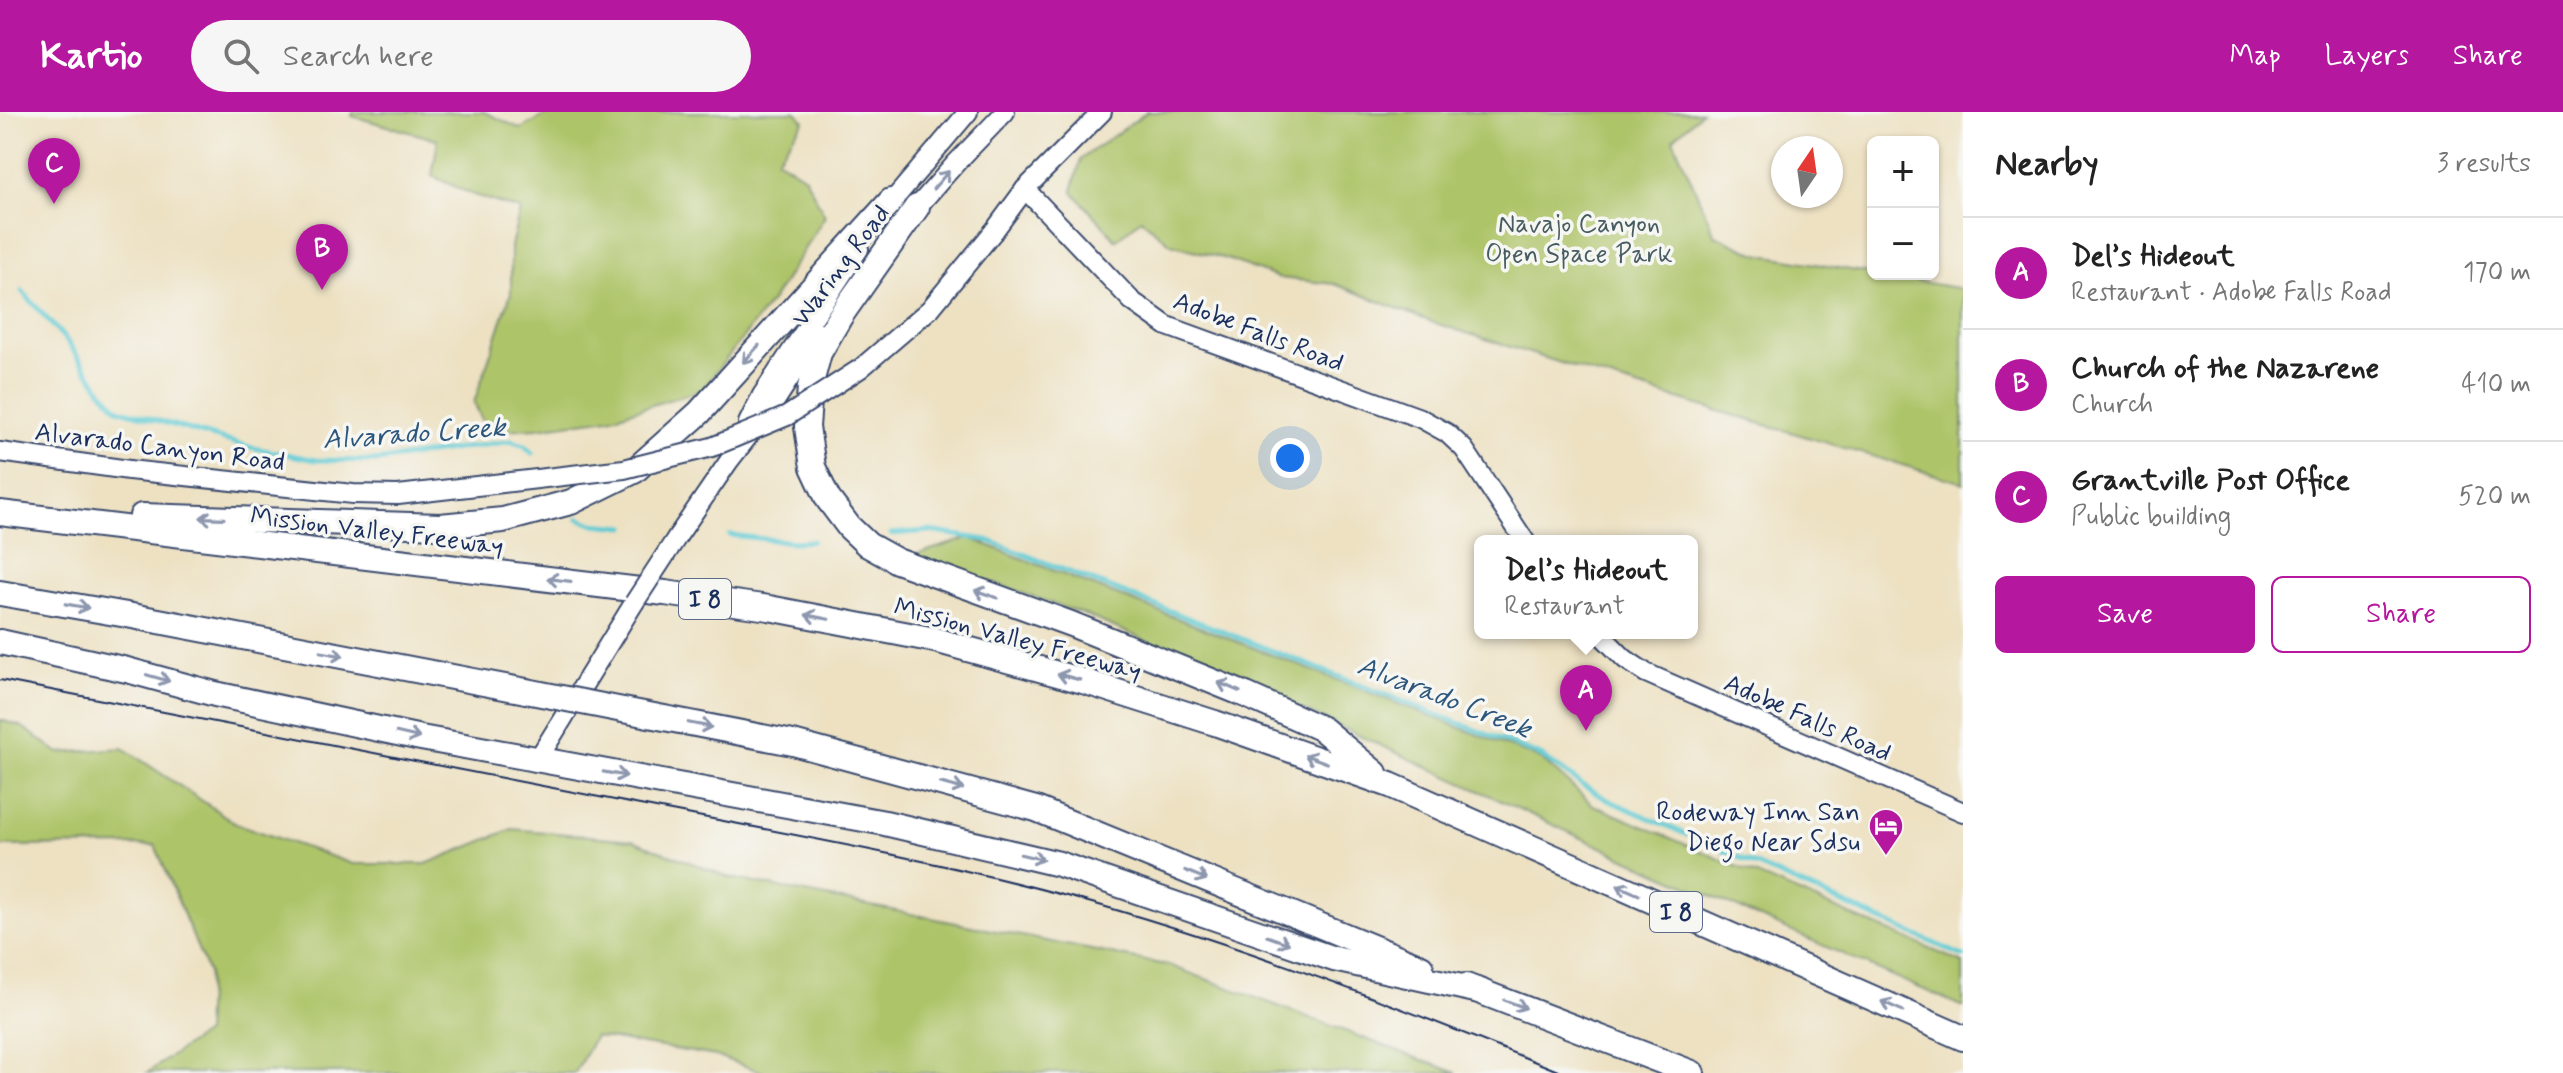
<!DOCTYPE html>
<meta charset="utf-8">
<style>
:root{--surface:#fff;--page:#f6f6f6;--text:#222;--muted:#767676;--line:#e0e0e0;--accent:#b5179e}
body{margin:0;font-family:Mynerve,sans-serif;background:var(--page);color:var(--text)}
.controls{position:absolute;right:24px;top:24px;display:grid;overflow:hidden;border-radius:12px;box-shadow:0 2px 6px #0004}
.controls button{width:72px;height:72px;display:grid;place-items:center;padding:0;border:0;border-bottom:2px solid var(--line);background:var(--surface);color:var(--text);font:40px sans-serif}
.compass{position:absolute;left:1771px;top:24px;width:72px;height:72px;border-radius:50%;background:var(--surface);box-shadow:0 2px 6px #0004;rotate:13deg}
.you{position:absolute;left:1290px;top:346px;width:28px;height:28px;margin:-20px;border:6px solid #fff;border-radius:50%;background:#1a73e8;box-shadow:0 0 0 12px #1a73e833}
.badge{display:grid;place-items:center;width:52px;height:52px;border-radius:50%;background:var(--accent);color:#fff;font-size:26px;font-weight:700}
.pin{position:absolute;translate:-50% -66px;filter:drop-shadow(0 2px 4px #0008)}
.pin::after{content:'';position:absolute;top:42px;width:28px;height:24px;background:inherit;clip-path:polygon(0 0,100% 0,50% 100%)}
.popup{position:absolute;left:1474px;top:423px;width:224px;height:104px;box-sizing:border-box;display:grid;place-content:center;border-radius:12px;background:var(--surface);filter:drop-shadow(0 2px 6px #0005);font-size:26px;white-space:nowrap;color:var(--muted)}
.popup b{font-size:30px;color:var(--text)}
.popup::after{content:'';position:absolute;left:50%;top:100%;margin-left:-16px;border:16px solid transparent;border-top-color:var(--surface)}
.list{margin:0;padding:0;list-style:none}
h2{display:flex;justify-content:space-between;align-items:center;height:104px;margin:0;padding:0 32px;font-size:34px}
h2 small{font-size:26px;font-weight:400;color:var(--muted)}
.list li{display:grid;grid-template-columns:52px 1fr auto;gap:24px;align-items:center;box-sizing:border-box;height:112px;padding:0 32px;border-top:2px solid var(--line)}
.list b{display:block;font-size:30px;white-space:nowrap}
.list p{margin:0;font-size:26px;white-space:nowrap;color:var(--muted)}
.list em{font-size:26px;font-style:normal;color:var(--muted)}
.actions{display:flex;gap:16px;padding:24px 32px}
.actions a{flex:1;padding:18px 0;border:2px solid var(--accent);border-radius:12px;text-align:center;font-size:28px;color:var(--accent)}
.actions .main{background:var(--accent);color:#fff}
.icon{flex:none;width:44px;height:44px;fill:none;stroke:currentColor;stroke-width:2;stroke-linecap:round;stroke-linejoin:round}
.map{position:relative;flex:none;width:1963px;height:961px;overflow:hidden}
header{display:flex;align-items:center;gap:48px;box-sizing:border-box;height:112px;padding:0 40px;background:var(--accent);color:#fff}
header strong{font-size:38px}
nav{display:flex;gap:44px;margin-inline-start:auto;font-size:28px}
.search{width:560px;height:72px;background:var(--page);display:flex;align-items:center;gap:20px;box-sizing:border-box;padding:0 28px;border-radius:44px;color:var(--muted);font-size:30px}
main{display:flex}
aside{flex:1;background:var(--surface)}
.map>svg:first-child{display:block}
.green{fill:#aec469;stroke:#647a64;stroke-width:2}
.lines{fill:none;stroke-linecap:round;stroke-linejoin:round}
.stream{stroke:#5dcad4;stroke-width:5}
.secondary-casing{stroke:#3a4a6d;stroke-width:22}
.highway-casing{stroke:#3a4a6d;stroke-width:28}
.secondary{stroke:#fff;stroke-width:18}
.highway{stroke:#fff;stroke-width:24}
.tram{stroke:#1b2f5e;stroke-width:2}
.secondary-bridge-casing{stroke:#3a4a6d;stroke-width:22;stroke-linecap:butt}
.highway-bridge-casing{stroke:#3a4a6d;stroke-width:28;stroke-linecap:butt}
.secondary-bridge{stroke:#fff;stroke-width:18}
.highway-bridge{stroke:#fff;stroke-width:24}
.oneway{stroke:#8d97ae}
.labels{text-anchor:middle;stroke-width:7;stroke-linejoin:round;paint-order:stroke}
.shield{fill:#f6f6f2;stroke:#5d6b8a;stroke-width:2}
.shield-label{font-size:24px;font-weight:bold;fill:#1b2f5e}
.park-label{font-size:26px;fill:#475c61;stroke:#f6f6f2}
.street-label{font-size:26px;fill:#1b2f5e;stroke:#f6f6f2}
.poi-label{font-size:26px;fill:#1b2f5e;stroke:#f6f6f2;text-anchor:end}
.water-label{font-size:28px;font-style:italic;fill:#2c567c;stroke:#f6f6f2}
</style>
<header>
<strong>Kartio</strong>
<div class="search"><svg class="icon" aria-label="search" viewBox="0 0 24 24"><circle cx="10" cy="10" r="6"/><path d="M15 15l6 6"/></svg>Search here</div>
<nav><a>Map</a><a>Layers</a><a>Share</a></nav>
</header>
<main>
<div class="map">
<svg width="1963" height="961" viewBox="0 0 1963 961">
<rect width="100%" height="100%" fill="#f6f6f2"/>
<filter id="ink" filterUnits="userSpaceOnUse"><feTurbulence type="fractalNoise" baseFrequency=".0125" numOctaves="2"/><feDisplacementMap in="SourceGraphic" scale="16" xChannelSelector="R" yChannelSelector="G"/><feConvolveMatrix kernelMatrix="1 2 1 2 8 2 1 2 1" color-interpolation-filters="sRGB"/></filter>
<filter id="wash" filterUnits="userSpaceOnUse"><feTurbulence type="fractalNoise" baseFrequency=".006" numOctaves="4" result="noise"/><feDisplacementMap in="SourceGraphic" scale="32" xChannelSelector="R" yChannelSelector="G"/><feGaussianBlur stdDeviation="1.8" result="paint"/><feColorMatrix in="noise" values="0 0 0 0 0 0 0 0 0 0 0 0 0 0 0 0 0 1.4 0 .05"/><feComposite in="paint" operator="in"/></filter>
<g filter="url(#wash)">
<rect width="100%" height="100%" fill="#ede1c2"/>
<g class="green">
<path d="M 353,0 L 484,0 L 521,17 L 551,0 L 796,0 L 804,9 L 777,47 L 805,65 L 825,104 L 773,187 L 702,278 L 609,306 L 537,316 L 487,319 L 474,291 L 511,181 L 511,134 L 520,98 L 471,82 L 432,64 L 438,28 L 352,4 Z"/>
<path d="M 1147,0 L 1702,0 L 1673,27 L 1715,123 L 1757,142 L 1963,177 L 1963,371 L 1620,270 L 1429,209 L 1335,172 L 1279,166 L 1230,148 L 1171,132 L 1141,107 L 1116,128 L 1072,79 L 1081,47 Z"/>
<path d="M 969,426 L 1541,647 L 1593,693 L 1963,851 L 1963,895 L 1649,757 L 1219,559 L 1085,503 L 914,443 Z"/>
<path d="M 0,608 L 21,614 L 59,641 L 123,636 L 237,712 L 353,752 L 426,752 L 512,717 L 632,728 L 731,766 L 1171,854 L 1457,961 L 765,961 L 716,944 L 595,924 L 575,961 L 147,961 L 205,921 L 208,861 L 155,733 L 0,734 Z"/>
</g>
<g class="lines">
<g class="stream">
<path d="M 22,179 L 66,228 L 101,278 L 118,297 L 249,335 L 316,348 L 377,349 L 511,329 L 524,333 L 532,341"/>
<path d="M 578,406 L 593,412 L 625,415"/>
<path d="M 891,422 L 929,419 L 987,428 L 1497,626 L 1541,644 L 1581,672 L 1608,688 L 1963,844"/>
<path d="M 730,423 L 793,430 L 812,429"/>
</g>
</g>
</g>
<g filter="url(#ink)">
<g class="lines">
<defs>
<g id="secondary">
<path d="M 1025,77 L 1132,189 L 1167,214 L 1420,306 L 1447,321 L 1464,337 L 1525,429"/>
<path d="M 884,99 L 968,0"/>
<path d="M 911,102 L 956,51 L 1005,0"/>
<path d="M 994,119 L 1025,77 L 1102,0"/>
<path d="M 748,311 L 762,283 L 859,137"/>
<path d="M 0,340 L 129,358"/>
<path d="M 677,425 L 729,349 L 774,291 L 819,221"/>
<path d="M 1599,521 L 1625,547 L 1646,561 L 1963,700"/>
<path d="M 538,647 L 634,491"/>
</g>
<g id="highway">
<path d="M 917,95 L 841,203 L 819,241 L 810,275 L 807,315 L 813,355 L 828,387 L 849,415 L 868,433 L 897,449 L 1071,512 L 1246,583 L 1322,617 L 1375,661"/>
<path d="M 0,401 L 665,481 L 769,496 L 935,528 L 1083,569 L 1215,611 L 1390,673 L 1963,926"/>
<path d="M 142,404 L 440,414 L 503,408 L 571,390 L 634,359 L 699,301 L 891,89"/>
<path d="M 0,481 L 127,503 L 526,579"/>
<path d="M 0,530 L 127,558 L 215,582 L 421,626 L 885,711 L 1059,752 L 1334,847 L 1480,879"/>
<path d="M 623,598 L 793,631 L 1036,697 L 1421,855"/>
<path d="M 1466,874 L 1692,961"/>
</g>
</defs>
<use href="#secondary" class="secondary-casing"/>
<use href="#highway" class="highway-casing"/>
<use href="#secondary" class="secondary"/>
<use href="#highway" class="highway"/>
<path class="tram" d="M 0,568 C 210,609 420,650 630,691 C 778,720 928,746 1074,786 C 1242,832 1402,896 1563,961"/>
<defs>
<g id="secondary-bridge">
<path d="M 129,358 L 353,382 L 398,383 L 624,357 L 712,335 L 787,304 L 861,256 L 930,197 L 994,119"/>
<path d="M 634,491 L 677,425"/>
</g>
<path id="highway-bridge" d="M 526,579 L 623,598"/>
</defs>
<use href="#secondary-bridge" class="secondary-bridge-casing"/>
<use href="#highway-bridge" class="highway-bridge-casing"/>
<use href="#secondary-bridge" class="secondary-bridge"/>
<use href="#highway-bridge" class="highway-bridge"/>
</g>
<defs><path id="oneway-shaft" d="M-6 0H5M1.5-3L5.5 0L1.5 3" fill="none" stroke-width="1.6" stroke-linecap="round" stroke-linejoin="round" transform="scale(2)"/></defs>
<g class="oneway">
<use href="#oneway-shaft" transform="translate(941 68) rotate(-49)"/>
<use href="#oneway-shaft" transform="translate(751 242) rotate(132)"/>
<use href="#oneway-shaft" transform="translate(212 406) rotate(-178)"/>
<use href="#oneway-shaft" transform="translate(559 468) rotate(-173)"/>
<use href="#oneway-shaft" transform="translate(986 482) rotate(-161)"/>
<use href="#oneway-shaft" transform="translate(77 494) rotate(10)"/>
<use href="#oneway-shaft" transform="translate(817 505) rotate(-169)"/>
<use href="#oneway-shaft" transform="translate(332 542) rotate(11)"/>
<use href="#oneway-shaft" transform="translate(1069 565) rotate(-165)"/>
<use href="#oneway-shaft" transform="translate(158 566) rotate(16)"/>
<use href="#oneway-shaft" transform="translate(1229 575) rotate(-157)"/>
<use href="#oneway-shaft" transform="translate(700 613) rotate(11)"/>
<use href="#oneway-shaft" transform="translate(408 623) rotate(13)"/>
<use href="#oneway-shaft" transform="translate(1316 647) rotate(-160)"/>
<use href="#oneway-shaft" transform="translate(615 662) rotate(10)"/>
<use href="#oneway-shaft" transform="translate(952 674) rotate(15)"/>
<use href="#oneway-shaft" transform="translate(1032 745) rotate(13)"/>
<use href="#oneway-shaft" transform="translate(1196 763) rotate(22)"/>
<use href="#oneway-shaft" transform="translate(1628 778) rotate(-156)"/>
<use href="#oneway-shaft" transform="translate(1278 828) rotate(19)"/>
<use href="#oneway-shaft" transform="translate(1515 892) rotate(21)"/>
<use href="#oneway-shaft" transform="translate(1892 894) rotate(-156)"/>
</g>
</g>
<defs>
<symbol id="hotel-pin" viewBox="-11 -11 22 30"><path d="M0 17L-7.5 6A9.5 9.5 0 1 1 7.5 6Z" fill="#b5179e" stroke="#f6f6f2"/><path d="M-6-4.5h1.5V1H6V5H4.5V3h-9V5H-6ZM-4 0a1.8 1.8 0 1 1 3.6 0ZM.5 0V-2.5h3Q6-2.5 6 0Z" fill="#fff"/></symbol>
</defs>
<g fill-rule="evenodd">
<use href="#hotel-pin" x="1866" y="694" width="40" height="54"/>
</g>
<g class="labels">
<g class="shield">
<rect x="679" y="467" width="52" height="40" rx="6"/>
<rect x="1650" y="780" width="52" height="40" rx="6"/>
</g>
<g class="shield-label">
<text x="705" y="495">I 8</text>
<text x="1676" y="808">I 8</text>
</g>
<g class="park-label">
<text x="1579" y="120">Navajo Canyon<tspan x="1579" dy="30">Open Space Park</tspan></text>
</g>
<g class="street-label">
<text transform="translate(840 153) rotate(-53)" y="9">Waring Road</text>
<text transform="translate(1259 219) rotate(21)" y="9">Adobe Falls Road</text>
<text transform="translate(160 334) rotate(7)" y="9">Alvarado Canyon Road</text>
<text transform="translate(377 418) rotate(7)" y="9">Mission Valley Freeway</text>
<text transform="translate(1018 526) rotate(15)" y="9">Mission Valley Freeway</text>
<text transform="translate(1808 605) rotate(24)" y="9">Adobe Falls Road</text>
</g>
<g class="poi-label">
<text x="1860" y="708">Rodeway Inn San<tspan x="1860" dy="30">Diego Near Sdsu</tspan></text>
</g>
<g class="water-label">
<text transform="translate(414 320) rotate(-4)" y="10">Alvarado Creek</text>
<text transform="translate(1445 584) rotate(21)" y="10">Alvarado Creek</text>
</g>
</g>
</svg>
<div class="controls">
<button>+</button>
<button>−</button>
</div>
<svg class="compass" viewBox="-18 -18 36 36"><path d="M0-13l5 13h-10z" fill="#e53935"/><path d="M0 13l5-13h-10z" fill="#767676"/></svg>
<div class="you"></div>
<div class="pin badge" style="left:1586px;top:619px">A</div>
<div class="popup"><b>Del’s Hideout</b>Restaurant</div>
<div class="pin badge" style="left:322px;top:178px">B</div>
<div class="pin badge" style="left:54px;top:92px">C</div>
</div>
<aside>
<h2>Nearby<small>3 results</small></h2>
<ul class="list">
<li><span class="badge">A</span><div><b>Del’s Hideout</b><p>Restaurant · Adobe Falls Road</p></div><em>170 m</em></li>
<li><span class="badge">B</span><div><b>Church of the Nazarene</b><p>Church</p></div><em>410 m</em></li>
<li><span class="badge">C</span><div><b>Grantville Post Office</b><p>Public building</p></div><em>520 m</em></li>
</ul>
<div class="actions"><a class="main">Save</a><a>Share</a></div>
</aside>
</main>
